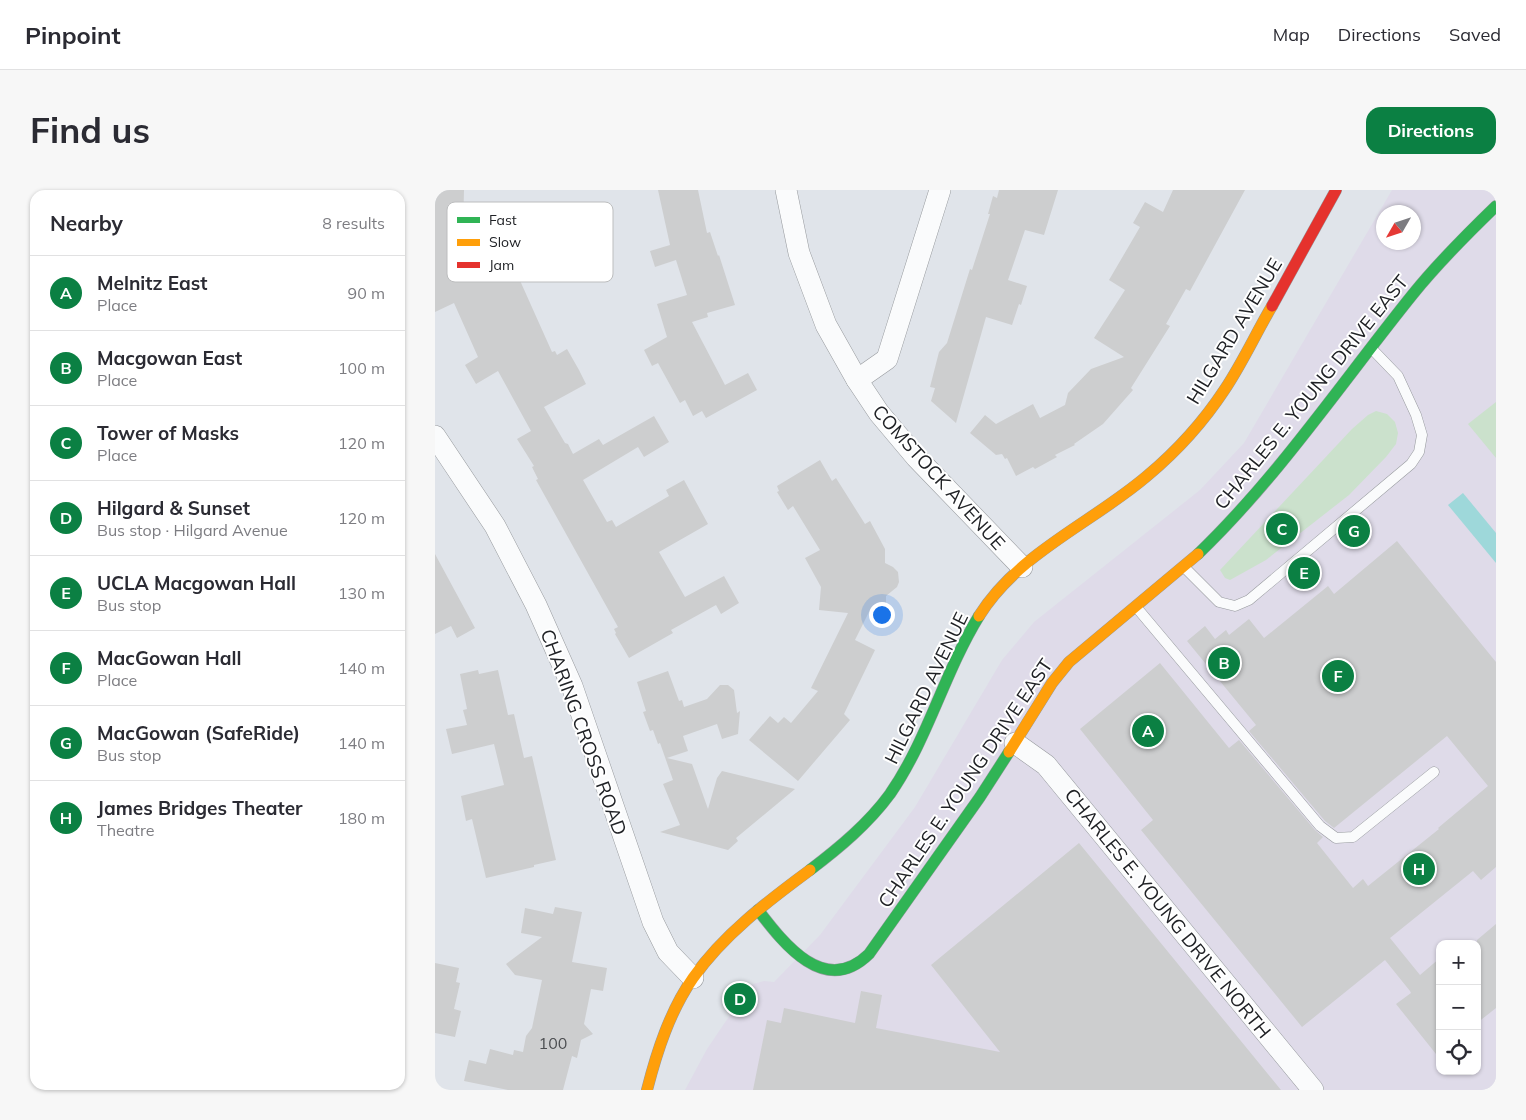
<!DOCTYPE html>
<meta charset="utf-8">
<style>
:root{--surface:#fff;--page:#f7f7f7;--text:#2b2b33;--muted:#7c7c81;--line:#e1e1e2;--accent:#0b8043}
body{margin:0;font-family:Mulish,sans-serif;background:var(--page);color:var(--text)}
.controls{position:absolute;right:15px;bottom:15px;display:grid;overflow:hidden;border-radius:10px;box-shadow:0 1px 4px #0004}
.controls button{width:45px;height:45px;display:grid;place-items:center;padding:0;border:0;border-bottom:1px solid var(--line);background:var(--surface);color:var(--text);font:25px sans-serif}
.compass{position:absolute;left:941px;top:15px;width:45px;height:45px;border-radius:50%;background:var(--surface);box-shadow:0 1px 4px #0004;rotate:231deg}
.you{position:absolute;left:446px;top:424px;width:18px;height:18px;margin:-12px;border:4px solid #fff;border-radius:50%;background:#1a73e8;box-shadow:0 0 0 8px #1a73e833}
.badge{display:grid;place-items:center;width:32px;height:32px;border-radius:50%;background:var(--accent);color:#fff;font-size:16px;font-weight:700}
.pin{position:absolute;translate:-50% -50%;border:2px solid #fff;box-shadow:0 1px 5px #0006}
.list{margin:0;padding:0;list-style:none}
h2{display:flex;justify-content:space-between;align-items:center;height:65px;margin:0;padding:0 20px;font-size:21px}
h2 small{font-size:16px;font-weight:400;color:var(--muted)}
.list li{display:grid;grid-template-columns:32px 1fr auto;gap:15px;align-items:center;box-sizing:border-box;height:75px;padding:0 20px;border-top:1px solid var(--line)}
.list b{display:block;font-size:19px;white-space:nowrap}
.list p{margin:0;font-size:16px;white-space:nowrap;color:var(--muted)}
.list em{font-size:16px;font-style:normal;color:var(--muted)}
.icon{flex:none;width:28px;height:28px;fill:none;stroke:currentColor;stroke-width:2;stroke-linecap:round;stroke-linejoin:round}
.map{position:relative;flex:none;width:1061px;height:900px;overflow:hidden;border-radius:15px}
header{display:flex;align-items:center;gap:30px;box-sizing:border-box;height:70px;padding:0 25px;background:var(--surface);border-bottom:1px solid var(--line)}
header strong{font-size:24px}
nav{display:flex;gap:28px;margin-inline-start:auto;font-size:18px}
.intro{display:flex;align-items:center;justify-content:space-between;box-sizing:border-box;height:120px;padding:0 30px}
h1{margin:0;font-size:35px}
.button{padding:12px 22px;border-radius:15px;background:var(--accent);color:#fff;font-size:18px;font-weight:700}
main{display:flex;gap:30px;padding:0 30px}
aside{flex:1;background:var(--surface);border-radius:15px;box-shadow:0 1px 4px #0004}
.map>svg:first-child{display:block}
.education{fill:#dfdbe9;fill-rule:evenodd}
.green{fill:#cbe1cc}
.water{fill:#9ed8da}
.building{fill:#cdcecf}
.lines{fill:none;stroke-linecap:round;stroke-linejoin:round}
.lane-casing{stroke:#979a9e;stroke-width:11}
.street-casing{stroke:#979a9e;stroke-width:22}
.fast-casing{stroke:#979a9e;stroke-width:12}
.slow-casing{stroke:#979a9e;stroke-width:12}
.jam-casing{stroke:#979a9e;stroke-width:12}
.lane{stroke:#fafbfc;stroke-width:10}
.street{stroke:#fafbfc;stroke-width:21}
.fast{stroke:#30b455;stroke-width:11}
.slow{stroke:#ff9f0a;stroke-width:11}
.jam{stroke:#e5322d;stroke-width:11}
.labels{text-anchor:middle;stroke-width:4;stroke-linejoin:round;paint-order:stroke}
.number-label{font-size:16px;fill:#4b4d50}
.street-label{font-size:19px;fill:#202226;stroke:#fff}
.key{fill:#fff;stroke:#bcbdbe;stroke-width:1}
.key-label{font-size:14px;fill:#202226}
</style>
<header>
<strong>Pinpoint</strong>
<nav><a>Map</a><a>Directions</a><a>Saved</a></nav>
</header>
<div class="intro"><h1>Find us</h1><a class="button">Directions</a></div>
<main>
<aside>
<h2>Nearby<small>8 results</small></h2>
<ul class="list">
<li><span class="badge">A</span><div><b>Melnitz East</b><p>Place</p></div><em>90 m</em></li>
<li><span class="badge">B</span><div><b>Macgowan East</b><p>Place</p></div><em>100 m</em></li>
<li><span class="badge">C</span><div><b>Tower of Masks</b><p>Place</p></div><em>120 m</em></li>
<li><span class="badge">D</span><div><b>Hilgard &amp; Sunset</b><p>Bus stop · Hilgard Avenue</p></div><em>120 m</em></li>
<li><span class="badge">E</span><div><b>UCLA Macgowan Hall</b><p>Bus stop</p></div><em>130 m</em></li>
<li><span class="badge">F</span><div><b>MacGowan Hall</b><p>Place</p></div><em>140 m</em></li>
<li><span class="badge">G</span><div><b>MacGowan (SafeRide)</b><p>Bus stop</p></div><em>140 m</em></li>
<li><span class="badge">H</span><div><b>James Bridges Theater</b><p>Theatre</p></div><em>180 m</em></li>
</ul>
</aside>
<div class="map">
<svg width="1061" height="900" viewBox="0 0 1061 900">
<rect width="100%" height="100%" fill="#e0e4ea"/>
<path class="education" d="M 957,0 L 1061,0 L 1061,900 L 250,900 L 272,859 L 312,800 L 318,794 L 329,791 L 339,792 L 385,745 L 480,617 L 567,470 L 599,432 L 765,300 L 809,253 ZM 948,22 L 978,22 L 978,52 L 948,52 ZM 1005,754 L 1042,754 L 1042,881 L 1005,881 Z"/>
<g class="green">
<path d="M 1061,212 L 1061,268 L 1033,234 Z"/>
<path d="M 941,221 L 952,224 L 960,232 L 963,243 L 961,254 L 951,267 L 914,305 L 831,370 L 795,390 L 790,388 L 785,380 L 917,239 L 933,225 Z"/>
</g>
<path class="water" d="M 1028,303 L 1061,343 L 1061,373 L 1013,315 Z"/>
<g class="building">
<path d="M 0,0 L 29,0 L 27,82 L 74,66 L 117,162 L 120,161 L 122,165 L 132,159 L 144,180 L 151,194 L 109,217 L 130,253 L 133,254 L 138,264 L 164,249 L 168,255 L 219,226 L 234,252 L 209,267 L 203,257 L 148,290 L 172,332 L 177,330 L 181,337 L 234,306 L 231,300 L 249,290 L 273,334 L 224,362 L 250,407 L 289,386 L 304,413 L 286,424 L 281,415 L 236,440 L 238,443 L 194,468 L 180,444 L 181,443 L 179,439 L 183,437 L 101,290 L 103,289 L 97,277 L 99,276 L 82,249 L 96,241 L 63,181 L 41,194 L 30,175 L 43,167 L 19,113 L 0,122 Z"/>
<path d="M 223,0 L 263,0 L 272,43 L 275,42 L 283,66 L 284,65 L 300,115 L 272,123 L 273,127 L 257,132 L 290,195 L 313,183 L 322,200 L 271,228 L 267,221 L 258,226 L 250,210 L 245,213 L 223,173 L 217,176 L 209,160 L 232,147 L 222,114 L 252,105 L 241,70 L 220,77 L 215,61 L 235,55 Z"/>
<path d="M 564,0 L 623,0 L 609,45 L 590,40 L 573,90 L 592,96 L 586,115 L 584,114 L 577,135 L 551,127 L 521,233 L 496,211 L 500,198 L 495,197 L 504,162 L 512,153 L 535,79 L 537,80 L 555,24 L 553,24 L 558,6 L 562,8 Z"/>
<path d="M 738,0 L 810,0 L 755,101 L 751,99 L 731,134 L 735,136 L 696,198 L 698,200 L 668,234 L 639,254 L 640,255 L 620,265 L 622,267 L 600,279 L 598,277 L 581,286 L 572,268 L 570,269 L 567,264 L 561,265 L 535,243 L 550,225 L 561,234 L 598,214 L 605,228 L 630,215 L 633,203 L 656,179 L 689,167 L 659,148 L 690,100 L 674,90 L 705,37 L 698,33 L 710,12 L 728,22 Z"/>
<path d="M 385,270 L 397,291 L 401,288 L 430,334 L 435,331 L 450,359 L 450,373 L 458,377 L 463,382 L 464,392 L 462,397 L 451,406 L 451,422 L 434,422 L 420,450 L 440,460 L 409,524 L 415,530 L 363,591 L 314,550 L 335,526 L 343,533 L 349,527 L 356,533 L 383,501 L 376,498 L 413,423 L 384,420 L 386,397 L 370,368 L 385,360 L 358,316 L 353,320 L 342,302 L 344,301 L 342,296 Z"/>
<path d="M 962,351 L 1061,472 L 1061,677 L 1046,690 L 1038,681 L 955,748 L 985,785 L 1005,768 L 1005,869 L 961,814 L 976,803 L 975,801 L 950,770 L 867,837 L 706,640 L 718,630 L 645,539 L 725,473 L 794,558 L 804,550 L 880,640 L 888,647 L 882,653 L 918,698 L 928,689 L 933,696 L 1004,639 L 1003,638 L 1053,596 L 1012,546 L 899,638 L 890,631 L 814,541 L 821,535 L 752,451 L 770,436 L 780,449 L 791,440 L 794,445 L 814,429 L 829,448 L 893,396 L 899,404 Z"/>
<path d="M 0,364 L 40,438 L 22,448 L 16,436 L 0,444 Z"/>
<path d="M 43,480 L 44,484 L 63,480 L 73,525 L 79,524 L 89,568 L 97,566 L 121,670 L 99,675 L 99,677 L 51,688 L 37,629 L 31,631 L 26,606 L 69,595 L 59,554 L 17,564 L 11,539 L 32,535 L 28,520 L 32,519 L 25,484 Z"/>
<path d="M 233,481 L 244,511 L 247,510 L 249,517 L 272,509 L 285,495 L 293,495 L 299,500 L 302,523 L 305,521 L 303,544 L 287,549 L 282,534 L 248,546 L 253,561 L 232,568 L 257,574 L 273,619 L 282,588 L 287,581 L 360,599 L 301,648 L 303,651 L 293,660 L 225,642 L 245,635 L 228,594 L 238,590 L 225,553 L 223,554 L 218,540 L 215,541 L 208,522 L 211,521 L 202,492 Z"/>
<path d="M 644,653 L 846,900 L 318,900 L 332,830 L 346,833 L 349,818 L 420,833 L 426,801 L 447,805 L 441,838 L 565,862 L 496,775 Z"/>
<path d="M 120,717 L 147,722 L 137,772 L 172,778 L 168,801 L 156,799 L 149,834 L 158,844 L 146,850 L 142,868 L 137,866 L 128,900 L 73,900 L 29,891 L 34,870 L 51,874 L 55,859 L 78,865 L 79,860 L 88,862 L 91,846 L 97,838 L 107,790 L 80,785 L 71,774 L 107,747 L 86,743 L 90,718 L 118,724 Z"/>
<path d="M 1061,734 L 1061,818 L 1042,833 L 1042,750 Z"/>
<path d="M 0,773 L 24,778 L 21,792 L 25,793 L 19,819 L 26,821 L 20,847 L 0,843 Z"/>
</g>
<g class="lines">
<defs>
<g id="lane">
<path d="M 750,378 L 784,412 L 800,416 L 814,410 L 976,274 L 984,262 L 987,245 L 981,225 L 963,186 L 937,159"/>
<path d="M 702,418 L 885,636 L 901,648 L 918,647 L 999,582"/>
</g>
<g id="street">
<path d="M 351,0 L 364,63 L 391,135 L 422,190 L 444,223 L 481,267 L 587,377"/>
<path d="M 422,190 L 452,169 L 505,0"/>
<path d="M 0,246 L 60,336 L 101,415 L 137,496 L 218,732 L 233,762 L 258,788"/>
<path d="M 580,553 L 611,575 L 878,900"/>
</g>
<g id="fast">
<path d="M 763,364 C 844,286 907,192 978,104 C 1003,73 1032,44 1061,16"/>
<path d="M 375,680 C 404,658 433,634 455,604 C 493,549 509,483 544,426"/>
<path d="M 323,720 C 349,754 390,807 434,764 L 545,607 L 574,562"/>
</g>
<g id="slow">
<path d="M 544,426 C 583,363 657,333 712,286 C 742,261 769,231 790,199 C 808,172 821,143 837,116"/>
<path d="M 574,562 L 617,493 L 634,472 L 763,364"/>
<path d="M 212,900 C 222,861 235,821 258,788 C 288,745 333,711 375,680"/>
</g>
<path id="jam" d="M 837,116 L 901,0"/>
</defs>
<use href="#lane" class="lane-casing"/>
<use href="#street" class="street-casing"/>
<use href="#fast" class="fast-casing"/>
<use href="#slow" class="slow-casing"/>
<use href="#jam" class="jam-casing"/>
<use href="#lane" class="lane"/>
<use href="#street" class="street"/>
<use href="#fast" class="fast"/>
<use href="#slow" class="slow"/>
<use href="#jam" class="jam"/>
</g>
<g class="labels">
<g class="number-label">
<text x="118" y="859">100</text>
</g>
<g class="street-label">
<text transform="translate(799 141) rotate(-59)" y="7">HILGARD AVENUE</text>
<text transform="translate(876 202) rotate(-51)" y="7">CHARLES E. YOUNG DRIVE EAST</text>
<text transform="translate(504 287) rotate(48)" y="7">COMSTOCK AVENUE</text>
<text transform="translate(491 498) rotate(-64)" y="7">HILGARD AVENUE</text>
<text transform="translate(149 542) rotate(70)" y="7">CHARING CROSS ROAD</text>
<text transform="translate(530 593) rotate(-56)" y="7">CHARLES E. YOUNG DRIVE EAST</text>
<text transform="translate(733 723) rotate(51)" y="7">CHARLES E. YOUNG DRIVE NORTH</text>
</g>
</g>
<rect x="12" y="12" width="166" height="80" rx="8" class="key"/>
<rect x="22" y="27" width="23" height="6" fill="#30b455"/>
<rect x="22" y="49" width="23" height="7" fill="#ff9f0a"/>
<rect x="22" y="72" width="23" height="6" fill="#e5322d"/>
<g class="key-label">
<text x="54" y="35">Fast</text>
<text x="54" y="57">Slow</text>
<text x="54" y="80">Jam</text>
</g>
</svg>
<div class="controls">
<button>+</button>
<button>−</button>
<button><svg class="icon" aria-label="locate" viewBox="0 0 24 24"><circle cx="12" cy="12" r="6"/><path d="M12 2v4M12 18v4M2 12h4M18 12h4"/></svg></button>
</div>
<svg class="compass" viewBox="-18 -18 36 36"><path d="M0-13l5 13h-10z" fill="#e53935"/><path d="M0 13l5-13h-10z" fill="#7c7c81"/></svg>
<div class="you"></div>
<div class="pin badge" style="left:713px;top:541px">A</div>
<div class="pin badge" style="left:789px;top:473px">B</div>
<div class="pin badge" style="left:847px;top:339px">C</div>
<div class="pin badge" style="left:305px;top:809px">D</div>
<div class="pin badge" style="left:869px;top:383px">E</div>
<div class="pin badge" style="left:903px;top:486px">F</div>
<div class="pin badge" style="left:919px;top:341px">G</div>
<div class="pin badge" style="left:984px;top:679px">H</div>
</div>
</main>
